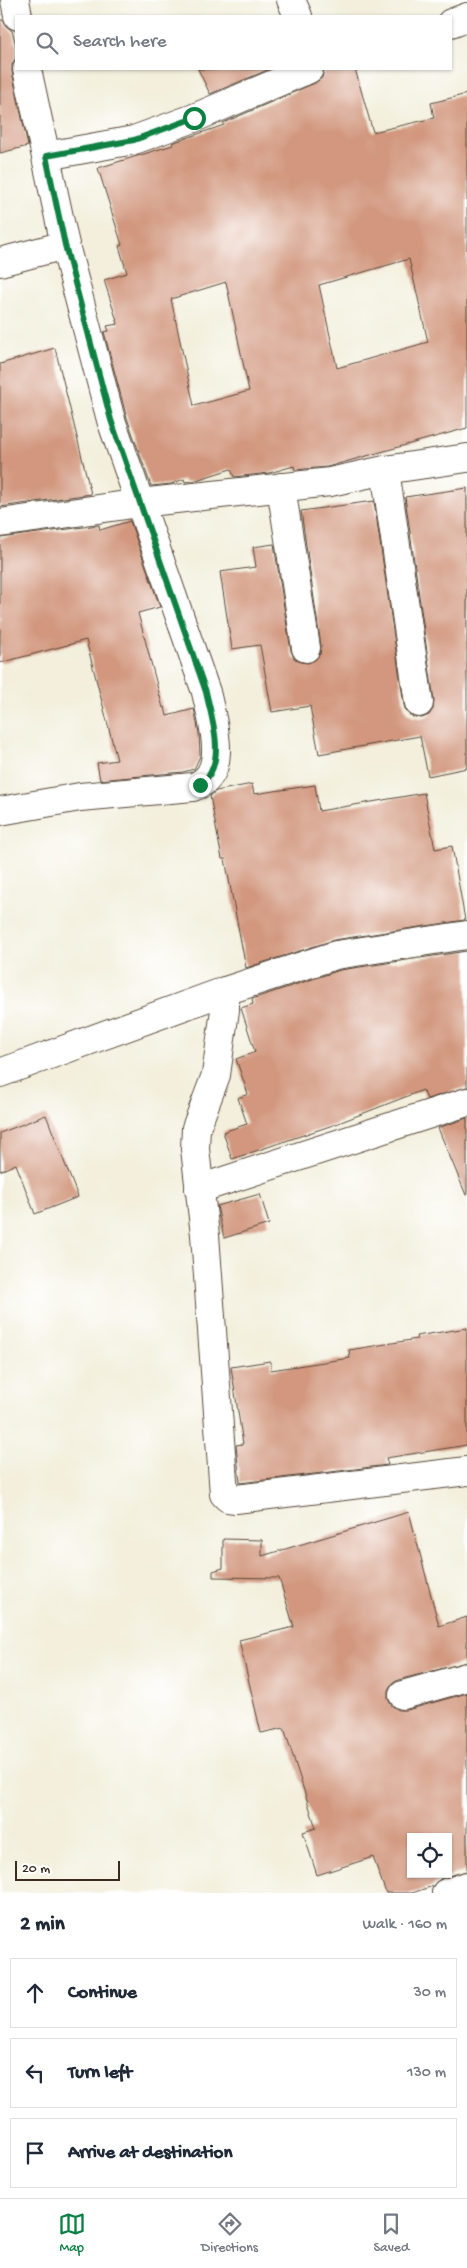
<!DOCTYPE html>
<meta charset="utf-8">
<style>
:root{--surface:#fff;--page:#f6f6f7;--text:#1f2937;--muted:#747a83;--line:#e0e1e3;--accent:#0b8043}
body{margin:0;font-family:"Gochi Hand",sans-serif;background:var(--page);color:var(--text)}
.controls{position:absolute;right:15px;bottom:15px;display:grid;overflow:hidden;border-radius:0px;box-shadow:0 1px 4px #0004}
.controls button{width:45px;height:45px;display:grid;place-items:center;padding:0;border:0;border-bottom:1px solid var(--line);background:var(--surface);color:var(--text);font:25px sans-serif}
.scale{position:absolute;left:15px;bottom:12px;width:105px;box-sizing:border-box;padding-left:5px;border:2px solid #3b2a1e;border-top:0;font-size:14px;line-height:18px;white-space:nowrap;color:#3b2a1e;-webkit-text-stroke:4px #fff;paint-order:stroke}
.stop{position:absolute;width:15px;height:15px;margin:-11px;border:4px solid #0b8043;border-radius:50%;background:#fff}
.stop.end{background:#0b8043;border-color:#fff;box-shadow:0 1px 5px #0008}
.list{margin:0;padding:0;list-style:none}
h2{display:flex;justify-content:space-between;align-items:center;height:65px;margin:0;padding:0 20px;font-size:21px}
h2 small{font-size:16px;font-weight:400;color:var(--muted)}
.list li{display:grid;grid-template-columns:32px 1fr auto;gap:15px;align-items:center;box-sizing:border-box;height:70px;margin:0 10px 10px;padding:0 10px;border:1px solid var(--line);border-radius:0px}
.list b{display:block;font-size:19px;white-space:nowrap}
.list em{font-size:16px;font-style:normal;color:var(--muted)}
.icon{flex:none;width:28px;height:28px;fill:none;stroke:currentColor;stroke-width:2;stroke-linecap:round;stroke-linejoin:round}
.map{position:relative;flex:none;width:467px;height:1893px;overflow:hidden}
.search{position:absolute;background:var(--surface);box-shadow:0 1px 4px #0004;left:15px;right:15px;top:15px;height:55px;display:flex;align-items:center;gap:12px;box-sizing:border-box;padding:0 18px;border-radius:0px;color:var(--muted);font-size:19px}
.sheet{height:305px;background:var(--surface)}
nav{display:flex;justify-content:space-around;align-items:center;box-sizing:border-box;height:70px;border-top:1px solid var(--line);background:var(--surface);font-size:14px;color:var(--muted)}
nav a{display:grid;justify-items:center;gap:2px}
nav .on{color:var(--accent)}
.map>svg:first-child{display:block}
.building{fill:#d2977e;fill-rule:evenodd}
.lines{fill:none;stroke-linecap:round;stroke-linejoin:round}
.minor-casing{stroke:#57483a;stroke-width:30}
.minor{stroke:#fff;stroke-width:28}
.route{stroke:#0b8043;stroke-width:6}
</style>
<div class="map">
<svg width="467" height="1893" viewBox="0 0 467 1893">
<rect width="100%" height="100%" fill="#fff"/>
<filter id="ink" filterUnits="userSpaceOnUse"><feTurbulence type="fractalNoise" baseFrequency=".02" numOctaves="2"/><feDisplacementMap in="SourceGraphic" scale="10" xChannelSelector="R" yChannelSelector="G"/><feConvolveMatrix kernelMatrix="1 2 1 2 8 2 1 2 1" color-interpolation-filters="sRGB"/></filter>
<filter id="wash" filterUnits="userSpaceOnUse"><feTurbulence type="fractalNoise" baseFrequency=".0096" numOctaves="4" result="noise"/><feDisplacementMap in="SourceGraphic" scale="20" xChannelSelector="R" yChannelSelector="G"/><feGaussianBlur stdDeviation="1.12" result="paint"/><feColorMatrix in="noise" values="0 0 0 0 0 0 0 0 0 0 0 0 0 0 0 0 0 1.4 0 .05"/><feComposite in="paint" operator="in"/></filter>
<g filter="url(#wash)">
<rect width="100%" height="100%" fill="#f3efdc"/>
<g id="blocks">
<g class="building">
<path d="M 0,20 L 3,20 L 6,26 L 12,31 L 16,45 L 16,58 L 12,65 L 12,72 L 28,146 L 0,153 Z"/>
<path d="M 198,69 L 270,69 L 210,94 Z"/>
<path d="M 324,69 L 355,69 L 373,132 L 434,118 L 431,103 L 467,94 L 467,428 L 327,467 L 295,470 L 294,466 L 269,473 L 234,477 L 231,469 L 193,481 L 185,482 L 184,479 L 171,484 L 151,486 L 126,415 L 104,332 L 109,331 L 107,326 L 118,324 L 104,280 L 127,273 L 119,246 L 122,245 L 98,168 L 173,145 L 172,143 L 224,125 L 223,123 L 315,83 L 322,78 ZM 409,259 L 428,342 L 337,368 L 319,285 ZM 226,282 L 249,391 L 194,406 L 171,299 Z"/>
<path d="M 55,348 L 91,494 L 0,507 L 0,364 Z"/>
<path d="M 467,488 L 467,768 L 428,776 L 420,736 L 319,754 L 310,706 L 272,712 L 260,645 L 232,649 L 220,572 L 256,567 L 253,547 L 274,544 L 291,651 L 294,658 L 300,662 L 308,663 L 315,660 L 320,654 L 321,646 L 301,511 L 374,501 L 404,705 L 406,712 L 413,717 L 422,718 L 429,715 L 433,709 L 434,701 L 405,497 Z"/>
<path d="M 130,521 L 160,607 L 138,613 L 163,708 L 165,707 L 167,716 L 194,709 L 199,733 L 200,756 L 194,769 L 183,772 L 100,780 L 97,763 L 117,760 L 86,640 L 0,663 L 0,538 L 99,525 L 100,530 Z"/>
<path d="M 252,784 L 254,794 L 315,785 L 319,811 L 424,793 L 435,849 L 452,846 L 465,920 L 334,940 L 246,968 L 225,859 L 222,859 L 210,796 L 216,791 Z"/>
<path d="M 467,951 L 467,1087 L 427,1099 L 423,1090 L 336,1124 L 232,1159 L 223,1132 L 247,1124 L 238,1098 L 248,1094 L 236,1059 L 255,1052 L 241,1008 L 253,1004 L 252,999 L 340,970 Z"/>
<path d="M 46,1115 L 78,1197 L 35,1214 L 16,1164 L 0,1171 L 0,1133 Z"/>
<path d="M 467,1118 L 467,1195 L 466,1195 L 438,1128 Z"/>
<path d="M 260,1194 L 269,1224 L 224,1238 L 217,1206 Z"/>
<path d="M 467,1328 L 467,1445 L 386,1458 L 388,1465 L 240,1483 L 236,1445 L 243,1444 L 231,1367 L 270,1361 L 271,1370 L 350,1358 L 349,1350 L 417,1339 L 416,1336 Z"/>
<path d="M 409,1512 L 439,1626 L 467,1617 L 467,1662 L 398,1680 L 392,1684 L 388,1691 L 388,1699 L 392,1706 L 399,1710 L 407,1710 L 467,1693 L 467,1871 L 441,1878 L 433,1886 L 412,1893 L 386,1893 L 373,1857 L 317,1875 L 303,1832 L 316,1828 L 284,1728 L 261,1733 L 239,1640 L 294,1627 L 279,1578 L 213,1577 L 213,1571 L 223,1568 L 223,1539 L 262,1540 L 262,1556 ZM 411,1837 L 448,1837 L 448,1874 L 411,1874 Z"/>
</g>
</g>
</g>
<g filter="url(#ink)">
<use href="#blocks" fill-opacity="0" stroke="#57483a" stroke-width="1"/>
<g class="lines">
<defs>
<g id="minor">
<path d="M 15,0 L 18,16"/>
<path d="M 291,0 L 298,16"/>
<path d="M 451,23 L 467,17"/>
<path d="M 46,156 L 134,140 L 194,118 L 309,69"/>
<path d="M 0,262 L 65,245"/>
<path d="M 385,470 L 419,703"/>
<path d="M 281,487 L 306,648"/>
<path d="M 0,523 L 140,503 L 330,482 L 385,470 L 467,458"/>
<path d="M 0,811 L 80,797 L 193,787 C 231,775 212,720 206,692 L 111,420 L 65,245 L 27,69"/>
<path d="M 225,991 L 225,1010 L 216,1075 L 196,1128 L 195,1149 L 205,1235 L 224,1494 L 228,1498 L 236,1499 L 467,1471"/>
<path d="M 0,1073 L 225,991 L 336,955 L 467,935"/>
<path d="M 199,1189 L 467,1102"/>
<path d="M 403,1695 L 467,1677"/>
<path d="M 446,1893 L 467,1886"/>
</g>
</defs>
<use href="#minor" class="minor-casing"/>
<use href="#minor" class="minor"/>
</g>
</g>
<g class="lines" filter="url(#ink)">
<path class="route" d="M 194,118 L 134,140 L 46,156 L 65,245 L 111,420 L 206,692 C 212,720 228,764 200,785"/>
</g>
</svg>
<div class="controls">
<button><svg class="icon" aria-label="locate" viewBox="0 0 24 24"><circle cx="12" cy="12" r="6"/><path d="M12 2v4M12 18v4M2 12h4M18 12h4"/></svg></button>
</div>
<div class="scale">20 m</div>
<div class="stop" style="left:194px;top:118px"></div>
<div class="stop end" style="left:200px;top:785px"></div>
<div class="search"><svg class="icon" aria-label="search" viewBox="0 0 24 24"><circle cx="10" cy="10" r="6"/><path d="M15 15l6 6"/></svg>Search here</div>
</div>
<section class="sheet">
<h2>2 min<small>Walk · 160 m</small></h2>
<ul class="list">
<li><svg class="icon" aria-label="ahead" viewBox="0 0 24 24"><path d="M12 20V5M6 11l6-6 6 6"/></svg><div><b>Continue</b></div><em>30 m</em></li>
<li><svg class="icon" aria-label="left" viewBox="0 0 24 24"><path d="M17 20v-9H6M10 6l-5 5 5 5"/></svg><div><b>Turn left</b></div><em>130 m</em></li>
<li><svg class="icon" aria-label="arrive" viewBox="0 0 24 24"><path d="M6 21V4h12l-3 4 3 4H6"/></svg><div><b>Arrive at destination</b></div></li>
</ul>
</section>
<nav>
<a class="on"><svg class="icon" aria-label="map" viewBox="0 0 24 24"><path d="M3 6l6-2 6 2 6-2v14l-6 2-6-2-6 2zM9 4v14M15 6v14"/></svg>Map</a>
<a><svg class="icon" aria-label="directions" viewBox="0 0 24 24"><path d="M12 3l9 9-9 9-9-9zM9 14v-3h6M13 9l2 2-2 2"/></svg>Directions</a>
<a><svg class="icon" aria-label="saved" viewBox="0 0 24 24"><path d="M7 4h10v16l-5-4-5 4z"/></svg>Saved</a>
</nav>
